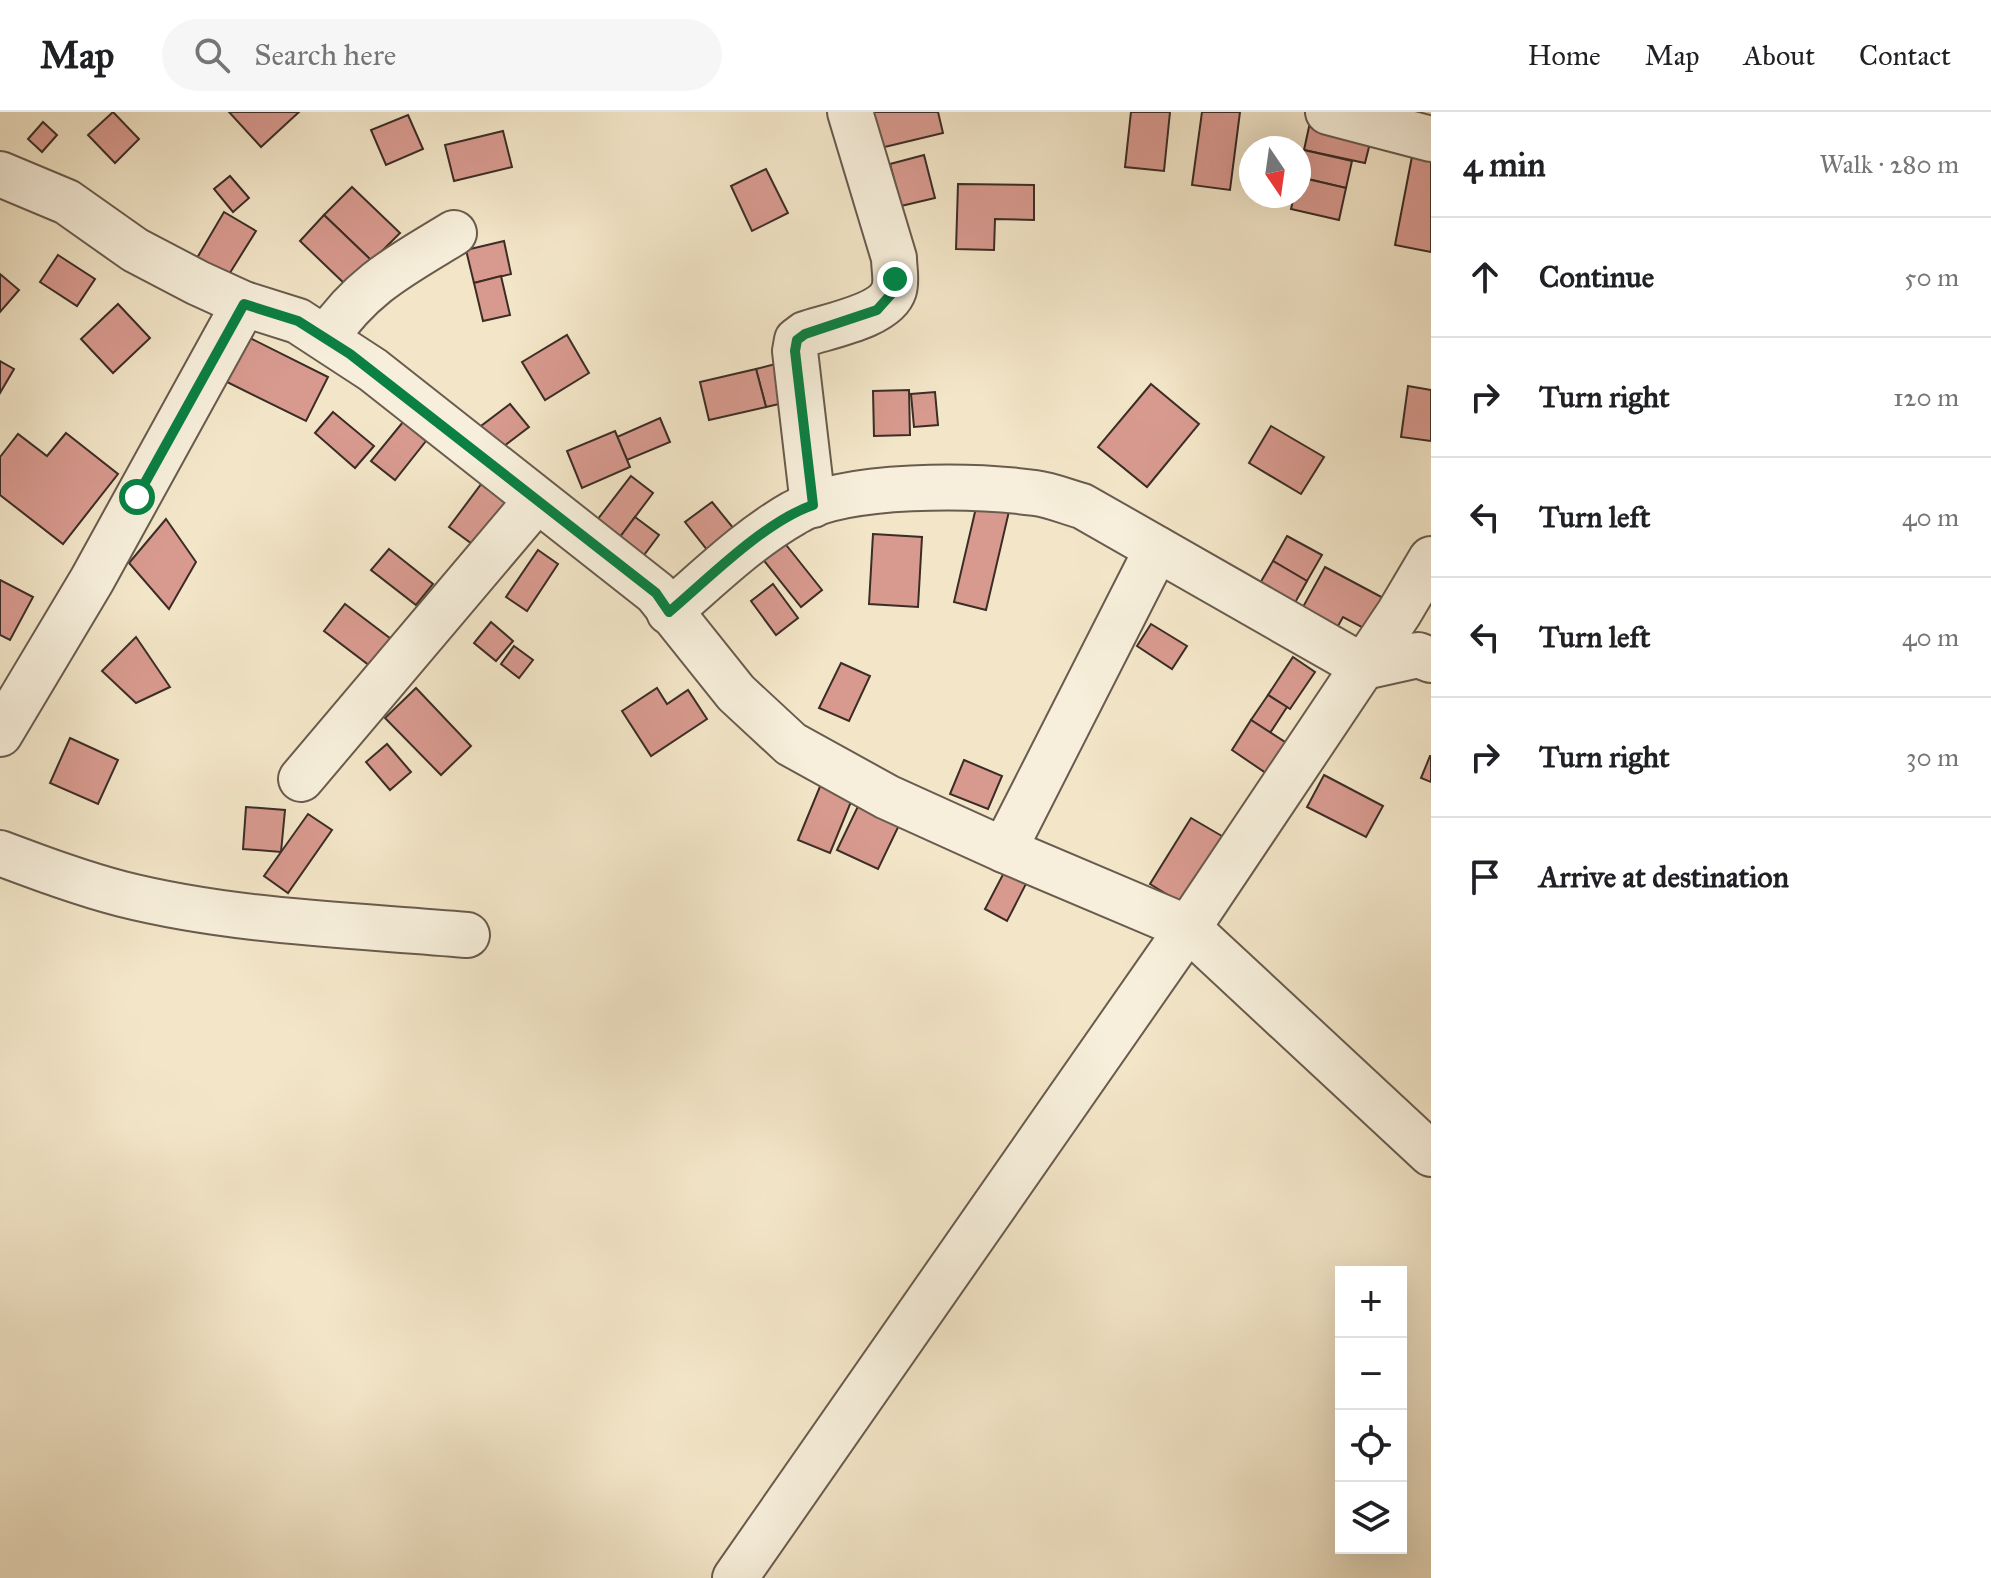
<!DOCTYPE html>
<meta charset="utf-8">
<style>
:root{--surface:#fff;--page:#f6f6f6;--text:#202124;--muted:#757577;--line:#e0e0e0}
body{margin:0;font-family:"IM FELL Great Primer",serif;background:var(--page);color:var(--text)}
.controls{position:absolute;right:24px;bottom:24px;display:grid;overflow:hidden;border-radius:0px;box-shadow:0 8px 32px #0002}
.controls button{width:72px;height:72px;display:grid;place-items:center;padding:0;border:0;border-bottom:2px solid var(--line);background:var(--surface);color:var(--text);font:40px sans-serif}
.compass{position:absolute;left:1239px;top:24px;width:72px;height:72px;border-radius:50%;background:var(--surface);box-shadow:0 8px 32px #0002;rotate:167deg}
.stop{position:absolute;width:24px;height:24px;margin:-18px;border:6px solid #0b8043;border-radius:50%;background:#fff}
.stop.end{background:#0b8043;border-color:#fff;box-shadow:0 2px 8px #0008}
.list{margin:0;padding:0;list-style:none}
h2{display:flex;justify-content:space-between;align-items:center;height:104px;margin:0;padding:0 32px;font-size:34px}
h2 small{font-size:26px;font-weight:400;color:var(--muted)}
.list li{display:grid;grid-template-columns:52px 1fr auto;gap:24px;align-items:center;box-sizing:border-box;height:120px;padding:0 32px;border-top:2px solid var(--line)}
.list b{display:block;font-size:30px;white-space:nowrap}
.list em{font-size:26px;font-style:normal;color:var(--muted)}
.icon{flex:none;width:44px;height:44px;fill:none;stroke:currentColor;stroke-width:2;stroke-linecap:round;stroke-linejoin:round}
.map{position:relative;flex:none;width:1431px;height:1466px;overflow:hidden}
header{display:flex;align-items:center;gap:48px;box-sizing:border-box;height:112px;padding:0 40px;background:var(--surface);border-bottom:2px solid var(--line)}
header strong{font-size:38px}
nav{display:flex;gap:44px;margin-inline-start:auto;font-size:28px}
.search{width:560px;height:72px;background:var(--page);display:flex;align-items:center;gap:20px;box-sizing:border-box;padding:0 28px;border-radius:44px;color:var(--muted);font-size:30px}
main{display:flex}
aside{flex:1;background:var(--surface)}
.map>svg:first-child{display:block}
.building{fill:#d89a8f;stroke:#3b2d26;stroke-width:2}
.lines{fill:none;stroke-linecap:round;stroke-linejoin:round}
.minor-casing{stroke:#695b4e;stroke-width:48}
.minor{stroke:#f7efdb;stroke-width:44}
.route{stroke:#0b8043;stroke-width:10}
</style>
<header>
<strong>Map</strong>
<div class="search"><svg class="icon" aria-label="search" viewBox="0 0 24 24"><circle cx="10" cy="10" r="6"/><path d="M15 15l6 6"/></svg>Search here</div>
<nav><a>Home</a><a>Map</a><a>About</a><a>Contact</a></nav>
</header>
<main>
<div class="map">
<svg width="1431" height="1466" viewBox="0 0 1431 1466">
<rect width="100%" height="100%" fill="#f3e6c8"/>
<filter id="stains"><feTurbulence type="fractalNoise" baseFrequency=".0025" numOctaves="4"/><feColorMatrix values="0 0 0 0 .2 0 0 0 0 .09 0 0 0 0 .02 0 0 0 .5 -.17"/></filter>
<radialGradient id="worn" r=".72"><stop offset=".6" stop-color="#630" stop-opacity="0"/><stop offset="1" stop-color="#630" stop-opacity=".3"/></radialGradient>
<g class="building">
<path d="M 113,0 L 139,27 L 115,51 L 88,23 Z"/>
<path d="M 229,0 L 299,0 L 261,35 Z"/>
<path d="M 863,0 L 938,0 L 943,21 L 872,38 Z"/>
<path d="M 1131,0 L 1170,0 L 1164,59 L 1125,55 Z"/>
<path d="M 1202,0 L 1240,0 L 1230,78 L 1192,73 Z"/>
<path d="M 1312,1 L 1374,15 L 1365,51 L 1304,38 Z"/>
<path d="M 408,3 L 423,37 L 386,53 L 371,18 Z"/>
<path d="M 43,10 L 57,23 L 42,40 L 28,27 Z"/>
<path d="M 503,19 L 512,55 L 454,69 L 445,33 Z"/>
<path d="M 1414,34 L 1431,38 L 1431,140 L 1395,133 Z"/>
<path d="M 1304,38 L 1352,49 L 1346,76 L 1299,65 Z"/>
<path d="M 924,43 L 935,86 L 901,94 L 890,52 Z"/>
<path d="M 766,57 L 788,101 L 752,119 L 731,74 Z"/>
<path d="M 230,64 L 249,86 L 233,100 L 214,77 Z"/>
<path d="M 1299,65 L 1346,76 L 1339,108 L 1291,97 L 1294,84 L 1299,84 Z"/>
<path d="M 958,72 L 1034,73 L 1034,108 L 995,107 L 994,138 L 956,137 Z"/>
<path d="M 352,75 L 400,121 L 372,149 L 324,103 Z"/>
<path d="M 224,100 L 256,119 L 228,164 L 197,146 Z"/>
<path d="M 324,103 L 372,149 L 347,174 L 300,129 Z"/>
<path d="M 504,129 L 511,162 L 474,171 L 466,138 Z"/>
<path d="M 58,143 L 95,167 L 77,194 L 40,170 Z"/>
<path d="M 0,162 L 19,178 L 0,200 Z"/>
<path d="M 501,164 L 510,203 L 483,209 L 474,171 Z"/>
<path d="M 118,192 L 150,226 L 113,261 L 81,227 Z"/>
<path d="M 567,223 L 589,261 L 545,288 L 522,250 Z"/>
<path d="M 246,224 L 328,265 L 306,309 L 223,268 Z"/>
<path d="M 0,249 L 14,257 L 0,281 Z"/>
<path d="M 783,250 L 792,289 L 766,295 L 756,257 Z"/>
<path d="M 756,257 L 766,295 L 709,308 L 700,270 Z"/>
<path d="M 1151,272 L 1199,312 L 1147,375 L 1098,335 Z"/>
<path d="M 1408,274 L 1431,278 L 1431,329 L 1401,325 Z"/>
<path d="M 909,278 L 910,323 L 874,324 L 873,279 Z"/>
<path d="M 935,280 L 938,313 L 914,315 L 911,282 Z"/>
<path d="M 510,292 L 529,315 L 495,341 L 477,317 Z"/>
<path d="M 333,300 L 374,334 L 355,356 L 315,321 Z"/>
<path d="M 660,306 L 670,330 L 627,348 L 617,325 Z"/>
<path d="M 403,310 L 426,329 L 395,368 L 371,349 Z"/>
<path d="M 1271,314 L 1324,345 L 1301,382 L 1249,351 Z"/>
<path d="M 615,319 L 630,355 L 582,376 L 567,339 Z"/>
<path d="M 66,321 L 118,362 L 63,432 L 0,383 L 0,345 L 18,322 L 47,344 Z"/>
<path d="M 631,364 L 653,381 L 617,429 L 594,412 Z"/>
<path d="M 482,371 L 512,393 L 479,437 L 449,415 Z"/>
<path d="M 978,387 L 1010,395 L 986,498 L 954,490 Z"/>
<path d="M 712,390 L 739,423 L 712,444 L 685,410 Z"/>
<path d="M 635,405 L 659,423 L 641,447 L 617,429 Z"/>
<path d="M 166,407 L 196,450 L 169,497 L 129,451 Z"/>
<path d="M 873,422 L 922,425 L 918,495 L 869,492 Z"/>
<path d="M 779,424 L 822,478 L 801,495 L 758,441 Z"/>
<path d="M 1287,424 L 1322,443 L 1307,469 L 1273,449 Z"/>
<path d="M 389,437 L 433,472 L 416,493 L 371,458 Z"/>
<path d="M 538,438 L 558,452 L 527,499 L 506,485 Z"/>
<path d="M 1273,449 L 1307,469 L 1291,498 L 1256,478 Z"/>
<path d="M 1325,455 L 1387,488 L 1371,520 L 1343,505 L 1333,523 L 1298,504 Z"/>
<path d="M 0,468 L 33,485 L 10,528 L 0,523 Z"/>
<path d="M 773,472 L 798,506 L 776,523 L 751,489 Z"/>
<path d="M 345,492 L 399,533 L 378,560 L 324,519 Z"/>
<path d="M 491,510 L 513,529 L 496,549 L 474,531 Z"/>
<path d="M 1151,512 L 1187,534 L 1172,557 L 1137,534 Z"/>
<path d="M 136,525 L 170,575 L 136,591 L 102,559 Z"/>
<path d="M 514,534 L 533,548 L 519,566 L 501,552 Z"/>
<path d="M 1293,545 L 1315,560 L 1290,597 L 1268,583 Z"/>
<path d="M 841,551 L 870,564 L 849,609 L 819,596 Z"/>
<path d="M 416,576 L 471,634 L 441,663 L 385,606 Z"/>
<path d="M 657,576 L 667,592 L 688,578 L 707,607 L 651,644 L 622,599 Z"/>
<path d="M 1268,583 L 1287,595 L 1270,621 L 1251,608 Z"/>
<path d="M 1251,608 L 1296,637 L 1276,668 L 1232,638 Z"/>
<path d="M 70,626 L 118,648 L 98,692 L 50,671 Z"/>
<path d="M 387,632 L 411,660 L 390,678 L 366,650 Z"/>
<path d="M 1430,644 L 1431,644 L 1431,670 L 1421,666 Z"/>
<path d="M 964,648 L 1002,664 L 988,697 L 950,682 Z"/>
<path d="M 1324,663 L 1383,694 L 1366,725 L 1307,695 Z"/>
<path d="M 821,672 L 853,685 L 830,741 L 798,728 Z"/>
<path d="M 861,688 L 902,707 L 878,757 L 837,738 Z"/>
<path d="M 246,695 L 285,698 L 281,740 L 243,737 Z"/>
<path d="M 308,702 L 332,718 L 288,781 L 264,764 Z"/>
<path d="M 1191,706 L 1227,727 L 1186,794 L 1150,772 Z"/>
<path d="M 1010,749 L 1032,760 L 1007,809 L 985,797 Z"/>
</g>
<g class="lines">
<defs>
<g id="minor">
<path d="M 1328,0 L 1431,27"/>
<path d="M 0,62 L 67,90 L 135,138 L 198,171 L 244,192 L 298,209 L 373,258 L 656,481 L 736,581 L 791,632 L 887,685 L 1004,738 L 1188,816 L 1431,1042"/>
<path d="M 326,226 C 363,172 400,154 454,121"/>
<path d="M 813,393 L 795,239 L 797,228 L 805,222 C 828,214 886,204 894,178 C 897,168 894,156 894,146 L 850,0"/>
<path d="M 669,500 C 709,466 748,427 794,401 C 846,370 975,373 1035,381 C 1051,383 1067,390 1082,394 L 1364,555 L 1418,543 L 1431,548"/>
<path d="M 0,622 L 92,468 L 244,192"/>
<path d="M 301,667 L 537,388"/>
<path d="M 1004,738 L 1157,437"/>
<path d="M 0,741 C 40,756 80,771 122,782 C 233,810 353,813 467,823"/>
<path d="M 735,1466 L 1188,816 L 1399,501 L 1431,447"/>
</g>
</defs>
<use href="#minor" class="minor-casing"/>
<use href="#minor" class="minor"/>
</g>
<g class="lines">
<path class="route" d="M 137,385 L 244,192 L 298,209 L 350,242 L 656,481 L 669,500 C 709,466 764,410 813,393 L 795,239 L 797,228 L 805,222 L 877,198 L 893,180 L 895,167"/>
</g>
<rect width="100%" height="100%" filter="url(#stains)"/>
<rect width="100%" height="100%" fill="url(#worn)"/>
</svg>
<div class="controls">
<button>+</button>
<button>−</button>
<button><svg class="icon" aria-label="locate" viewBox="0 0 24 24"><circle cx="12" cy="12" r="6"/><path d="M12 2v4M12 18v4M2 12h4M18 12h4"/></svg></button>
<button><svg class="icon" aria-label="layers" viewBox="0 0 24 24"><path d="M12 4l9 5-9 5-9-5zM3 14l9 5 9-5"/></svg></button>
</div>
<svg class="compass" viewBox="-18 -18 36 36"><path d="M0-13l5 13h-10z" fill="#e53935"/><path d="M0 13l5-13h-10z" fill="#757577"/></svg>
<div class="stop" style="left:137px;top:385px"></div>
<div class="stop end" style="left:895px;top:167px"></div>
</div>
<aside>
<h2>4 min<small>Walk · 280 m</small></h2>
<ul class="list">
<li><svg class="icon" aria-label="ahead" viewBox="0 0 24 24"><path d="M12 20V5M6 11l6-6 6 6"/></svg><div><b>Continue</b></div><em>50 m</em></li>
<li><svg class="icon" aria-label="right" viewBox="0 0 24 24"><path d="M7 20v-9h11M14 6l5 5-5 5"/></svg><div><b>Turn right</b></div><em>120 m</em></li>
<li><svg class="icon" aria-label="left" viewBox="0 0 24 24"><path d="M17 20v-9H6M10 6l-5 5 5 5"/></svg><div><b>Turn left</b></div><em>40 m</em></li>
<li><svg class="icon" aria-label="left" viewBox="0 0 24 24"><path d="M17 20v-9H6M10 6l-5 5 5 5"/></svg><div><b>Turn left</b></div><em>40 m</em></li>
<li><svg class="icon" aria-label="right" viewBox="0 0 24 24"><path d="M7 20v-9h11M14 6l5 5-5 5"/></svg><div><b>Turn right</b></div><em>30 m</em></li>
<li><svg class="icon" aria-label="arrive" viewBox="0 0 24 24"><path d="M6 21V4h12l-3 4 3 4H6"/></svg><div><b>Arrive at destination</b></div></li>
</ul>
</aside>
</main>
